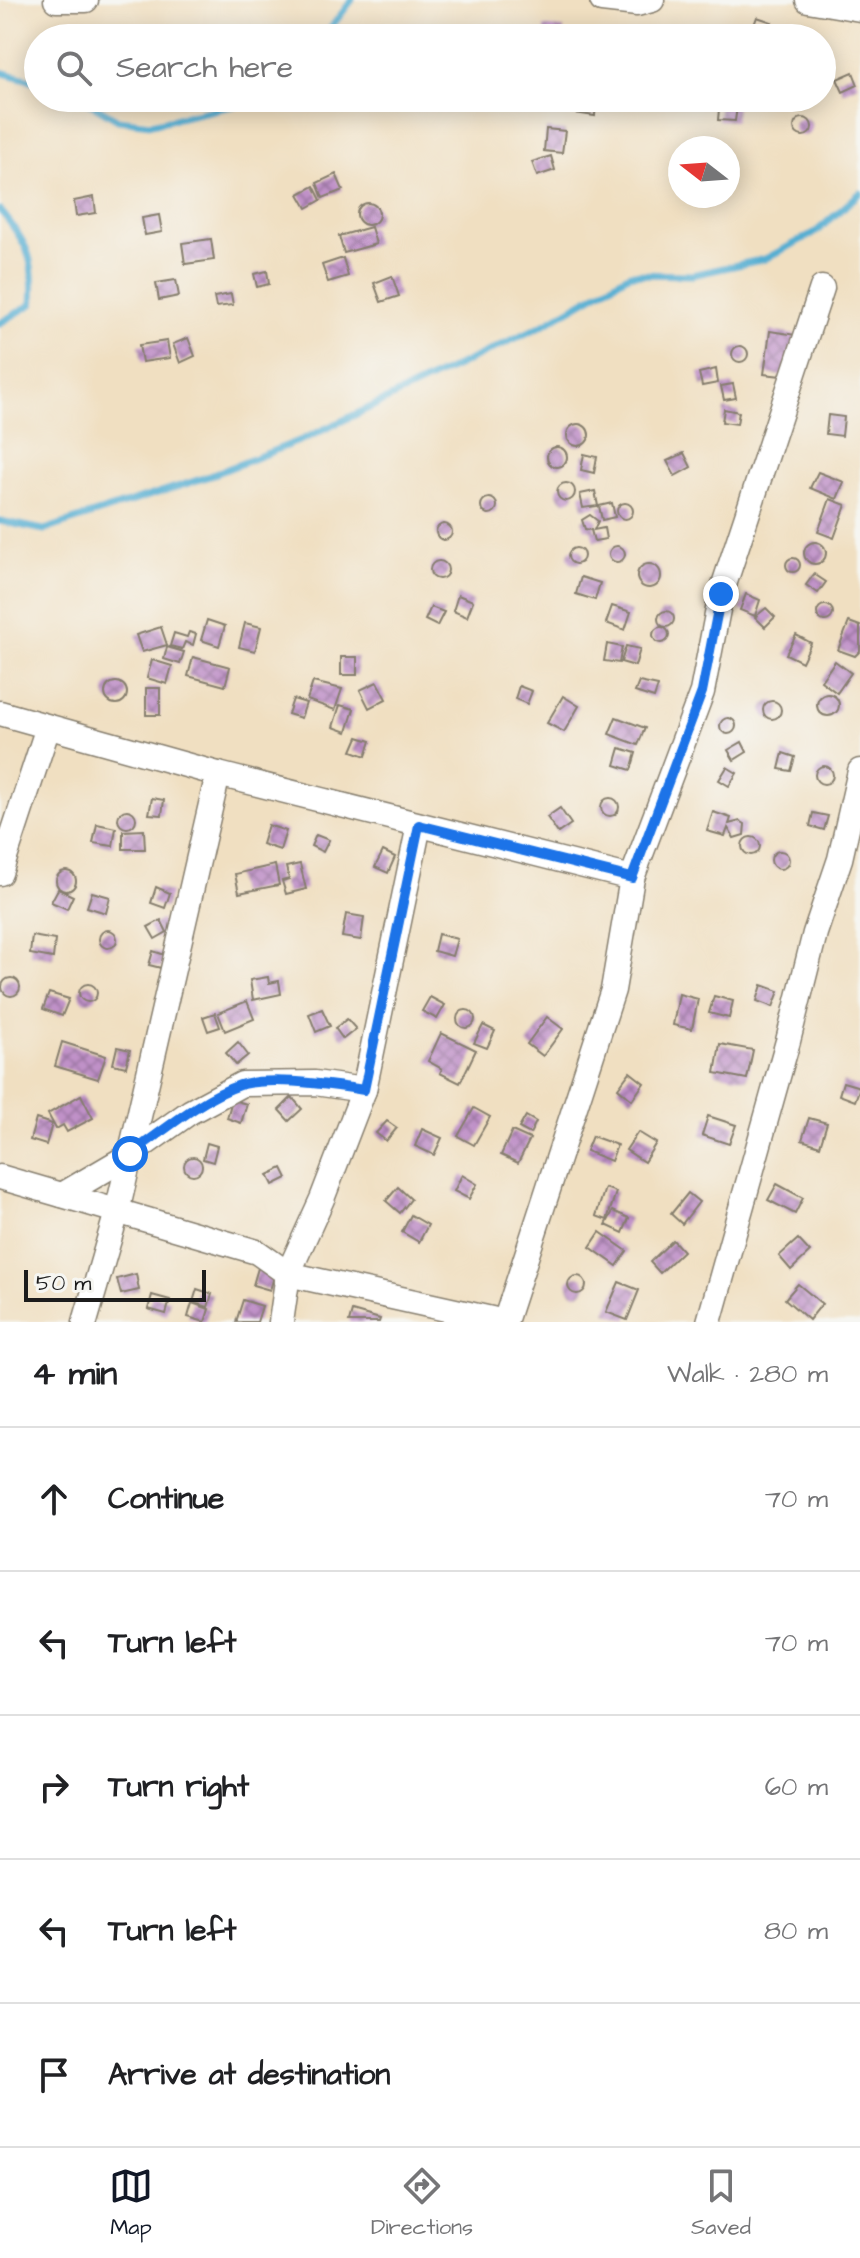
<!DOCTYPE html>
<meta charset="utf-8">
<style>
:root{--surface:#fff;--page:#f6f6f6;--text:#202124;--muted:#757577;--line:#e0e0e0;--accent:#111827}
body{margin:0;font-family:"Architects Daughter",sans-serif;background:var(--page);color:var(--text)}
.compass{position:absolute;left:668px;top:136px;width:72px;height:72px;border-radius:50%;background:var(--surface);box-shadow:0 4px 20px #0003;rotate:287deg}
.scale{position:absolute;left:24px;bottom:20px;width:182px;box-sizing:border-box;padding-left:8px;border:4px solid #1c1c1c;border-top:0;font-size:22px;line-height:28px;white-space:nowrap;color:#1c1c1c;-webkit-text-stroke:6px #f6f6f2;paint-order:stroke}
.stop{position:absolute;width:24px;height:24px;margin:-18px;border:6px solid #1a73e8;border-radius:50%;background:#fff}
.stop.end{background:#1a73e8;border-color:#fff;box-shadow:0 2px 8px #0008}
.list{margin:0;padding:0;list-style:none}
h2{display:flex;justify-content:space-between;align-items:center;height:104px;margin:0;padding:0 32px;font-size:34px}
h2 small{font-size:26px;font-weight:400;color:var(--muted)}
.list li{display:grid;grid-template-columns:52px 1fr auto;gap:24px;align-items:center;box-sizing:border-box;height:144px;padding:0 32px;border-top:2px solid var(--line)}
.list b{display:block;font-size:30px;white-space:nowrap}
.list em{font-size:26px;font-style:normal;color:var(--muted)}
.icon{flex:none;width:44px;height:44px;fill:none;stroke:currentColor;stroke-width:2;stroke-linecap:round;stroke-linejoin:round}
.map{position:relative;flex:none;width:860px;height:1322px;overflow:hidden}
.search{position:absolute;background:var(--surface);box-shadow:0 4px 20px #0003;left:24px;right:24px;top:24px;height:88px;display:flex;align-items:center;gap:20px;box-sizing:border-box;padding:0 28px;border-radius:44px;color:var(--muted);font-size:30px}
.sheet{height:824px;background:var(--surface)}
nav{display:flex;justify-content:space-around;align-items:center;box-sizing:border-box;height:112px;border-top:2px solid var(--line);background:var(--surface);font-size:22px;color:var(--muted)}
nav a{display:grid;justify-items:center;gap:4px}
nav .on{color:var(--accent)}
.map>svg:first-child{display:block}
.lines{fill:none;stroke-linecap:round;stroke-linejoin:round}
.stream{stroke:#55aed2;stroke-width:7}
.building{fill:url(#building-cross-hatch)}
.minor-casing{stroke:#867e6e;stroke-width:27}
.minor{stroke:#fff;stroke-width:24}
.route{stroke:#1a73e8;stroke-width:10}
</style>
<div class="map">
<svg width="860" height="1322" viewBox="0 0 860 1322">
<defs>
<pattern id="building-cross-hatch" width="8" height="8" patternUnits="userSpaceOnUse" patternTransform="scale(2)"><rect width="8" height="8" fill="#c091c8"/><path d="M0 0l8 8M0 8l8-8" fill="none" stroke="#9b76a2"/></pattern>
</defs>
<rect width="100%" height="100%" fill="#f6f6f2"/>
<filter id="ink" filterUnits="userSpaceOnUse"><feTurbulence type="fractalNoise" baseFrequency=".0125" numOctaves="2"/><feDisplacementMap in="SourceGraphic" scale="16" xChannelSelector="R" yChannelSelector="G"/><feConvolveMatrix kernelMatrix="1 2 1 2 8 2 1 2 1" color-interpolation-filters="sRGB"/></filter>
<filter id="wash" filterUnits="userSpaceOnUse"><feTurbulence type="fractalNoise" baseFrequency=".006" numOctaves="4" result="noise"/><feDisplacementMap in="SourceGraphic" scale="32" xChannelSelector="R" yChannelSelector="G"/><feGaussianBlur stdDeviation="1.8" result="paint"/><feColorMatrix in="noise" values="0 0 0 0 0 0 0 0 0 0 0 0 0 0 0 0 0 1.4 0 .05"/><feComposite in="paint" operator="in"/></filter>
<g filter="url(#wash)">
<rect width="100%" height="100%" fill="#f0dfc1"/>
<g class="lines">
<g class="stream">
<path d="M 323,38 L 352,0"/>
<path d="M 0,72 L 38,82"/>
<path d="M 81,98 L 118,120 L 151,124 L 266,98"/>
<path d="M 0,210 C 29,245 35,259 32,304 L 0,323"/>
<path d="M 0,521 L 44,530 L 204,478 L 304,439 L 541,326 L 630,274 L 692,275 L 765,259 L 816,232 L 860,193"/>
</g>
</g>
<g id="blocks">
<g class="building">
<path d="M 757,17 L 772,22 L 766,38 L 751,33 Z"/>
<path d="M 544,27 L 564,28 L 564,38 L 544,38 Z"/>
<path d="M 853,72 L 858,85 L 843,92 L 837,79 Z"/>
<path d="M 575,98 L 596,98 L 595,116 L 574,113 Z"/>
<path d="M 720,98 L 738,100 L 735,121 L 718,120 Z"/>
<circle cx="803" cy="127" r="9"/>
<path d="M 546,129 L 565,131 L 562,153 L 544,151 Z"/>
<path d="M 551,156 L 555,170 L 537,176 L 532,162 Z"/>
<path d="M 336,174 L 343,190 L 323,198 L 317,183 Z"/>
<path d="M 314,186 L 321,200 L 307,208 L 299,194 Z"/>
<path d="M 94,197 L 96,213 L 76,216 L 74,201 Z"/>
<circle cx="368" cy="214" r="11"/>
<path d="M 159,215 L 162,232 L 145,235 L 142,218 Z"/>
<path d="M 371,227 L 376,244 L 344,253 L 339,236 Z"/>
<path d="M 211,239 L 214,260 L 185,264 L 182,243 Z"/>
<path d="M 343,258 L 348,276 L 328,282 L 322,265 Z"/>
<path d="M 267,271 L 269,284 L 257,287 L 254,274 Z"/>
<path d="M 392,276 L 399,296 L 381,302 L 374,283 Z"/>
<path d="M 176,280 L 179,296 L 159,300 L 156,283 Z"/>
<path d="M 231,294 L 233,305 L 216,307 L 214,297 Z"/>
<path d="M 770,331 L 796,335 L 790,377 L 764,374 Z"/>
<path d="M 188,338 L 195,356 L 180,363 L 173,344 Z"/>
<path d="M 167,341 L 170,358 L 142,362 L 139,345 Z"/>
<circle cx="740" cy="354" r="8"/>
<path d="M 716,369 L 718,383 L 702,386 L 699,373 Z"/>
<path d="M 733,384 L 736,398 L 724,400 L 721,386 Z"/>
<path d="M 724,409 L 739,412 L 737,424 L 722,422 Z"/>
<path d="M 828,415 L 844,417 L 842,436 L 826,434 Z"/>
<circle cx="578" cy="435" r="11"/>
<circle cx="557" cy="457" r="10"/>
<path d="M 684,453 L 691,467 L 675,476 L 667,461 Z"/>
<path d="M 584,454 L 597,457 L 594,473 L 581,470 Z"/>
<path d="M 818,472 L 844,482 L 837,499 L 810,488 Z"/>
<circle cx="566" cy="492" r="9"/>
<path d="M 595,491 L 598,506 L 583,508 L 580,494 Z"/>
<circle cx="489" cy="506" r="8"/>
<path d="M 830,499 L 846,505 L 834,538 L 818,532 Z"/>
<path d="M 612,503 L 615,517 L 602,520 L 599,506 Z"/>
<circle cx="625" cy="511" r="8"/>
<path d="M 590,515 L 598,521 L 594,530 L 604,528 L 606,539 L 594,541 L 591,530 L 585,529 L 582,520 Z"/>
<circle cx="444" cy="532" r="8"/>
<circle cx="815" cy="553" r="11"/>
<circle cx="617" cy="554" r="8"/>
<circle cx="576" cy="556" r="8"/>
<circle cx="793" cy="565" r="7"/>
<circle cx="439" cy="570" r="9"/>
<circle cx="649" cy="576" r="12"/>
<path d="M 814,574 L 826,582 L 818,593 L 806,585 Z"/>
<path d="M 581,577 L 600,583 L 595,600 L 576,594 Z"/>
<path d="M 746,594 L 760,600 L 755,616 L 740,610 Z"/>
<path d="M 458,595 L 473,601 L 467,617 L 453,611 Z"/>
<circle cx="825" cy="613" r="8"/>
<path d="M 612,606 L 631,612 L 625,630 L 606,623 Z"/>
<path d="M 431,607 L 444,612 L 437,626 L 425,620 Z"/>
<path d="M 766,608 L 775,617 L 765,627 L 755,617 Z"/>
<circle cx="666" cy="619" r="8"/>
<path d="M 207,620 L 225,626 L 219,646 L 201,640 Z"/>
<path d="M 849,622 L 860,626 L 860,651 L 855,656 L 838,650 Z"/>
<path d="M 245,623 L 261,627 L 255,651 L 239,647 Z"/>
<path d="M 161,627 L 167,645 L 142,652 L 136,635 Z"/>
<circle cx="661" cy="635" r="8"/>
<path d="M 189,632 L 196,634 L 193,645 L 185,642 L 182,649 L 170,646 L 174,633 L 187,637 Z"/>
<path d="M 796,635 L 811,643 L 802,662 L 786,654 Z"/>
<path d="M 607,644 L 622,647 L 619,663 L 604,661 Z"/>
<path d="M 626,646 L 640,649 L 635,666 L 621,662 Z"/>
<path d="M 167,647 L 184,652 L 180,664 L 164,659 Z"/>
<path d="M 193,657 L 230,667 L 225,686 L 188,676 Z"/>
<rect x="341" y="657" width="16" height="18"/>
<path d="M 152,660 L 172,666 L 167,684 L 147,678 Z"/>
<path d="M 835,661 L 851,673 L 837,693 L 821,681 Z"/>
<circle cx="116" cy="693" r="11"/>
<path d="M 313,682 L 342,689 L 335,710 L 307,700 Z"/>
<path d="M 377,682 L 386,699 L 369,708 L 360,690 Z"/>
<path d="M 639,682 L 658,686 L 654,698 L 635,692 Z"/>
<path d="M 519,686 L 532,691 L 527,704 L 515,699 Z"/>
<rect x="146" y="688" width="14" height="27"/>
<circle cx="828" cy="705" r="11"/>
<path d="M 563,696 L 579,706 L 564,732 L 547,723 Z"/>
<path d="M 293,699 L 306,703 L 301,718 L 288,714 Z"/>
<circle cx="772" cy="710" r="9"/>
<path d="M 340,705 L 354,709 L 347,732 L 333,727 Z"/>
<path d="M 616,717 L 645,728 L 638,745 L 609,734 Z"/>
<circle cx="728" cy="726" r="8"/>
<path d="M 358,737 L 371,741 L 366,756 L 352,751 Z"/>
<path d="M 742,742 L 747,752 L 734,760 L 728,750 Z"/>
<path d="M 620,748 L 636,753 L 631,770 L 615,765 Z"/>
<path d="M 783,753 L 795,757 L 791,771 L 779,769 Z"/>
<circle cx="824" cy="775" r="9"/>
<path d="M 727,767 L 737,773 L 729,786 L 719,780 Z"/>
<path d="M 152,798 L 164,800 L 162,815 L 149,814 Z"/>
<circle cx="610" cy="807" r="9"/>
<path d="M 560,808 L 571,824 L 558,833 L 547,817 Z"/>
<circle cx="127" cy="819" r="9"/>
<path d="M 713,812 L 731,818 L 729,824 L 740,821 L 745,824 L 744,835 L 734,838 L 728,828 L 725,836 L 707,831 Z"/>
<path d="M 813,813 L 828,816 L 824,830 L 810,826 Z"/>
<path d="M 97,824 L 116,828 L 113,846 L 93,843 Z"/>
<path d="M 268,825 L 286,831 L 280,850 L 262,844 Z"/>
<path d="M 144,830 L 145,849 L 123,849 L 123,831 Z"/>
<path d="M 316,835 L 329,840 L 323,852 L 311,846 Z"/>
<circle cx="751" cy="846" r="9"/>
<circle cx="780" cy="860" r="9"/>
<path d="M 383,851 L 395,857 L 388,873 L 375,867 Z"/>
<path d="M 300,864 L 306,889 L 286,894 L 282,881 L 289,879 L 286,867 Z"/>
<path d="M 275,865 L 279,885 L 239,893 L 235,874 Z"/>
<circle cx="66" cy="881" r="10"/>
<path d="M 156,887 L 170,893 L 165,908 L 151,903 Z"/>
<path d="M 58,889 L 73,896 L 67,909 L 51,902 Z"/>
<path d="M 92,892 L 110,897 L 106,913 L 87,907 Z"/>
<path d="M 346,914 L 364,917 L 361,940 L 342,937 Z"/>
<path d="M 161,920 L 167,932 L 155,939 L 148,927 Z"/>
<circle cx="108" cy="939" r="9"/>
<path d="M 438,934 L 457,939 L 452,956 L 434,951 Z"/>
<path d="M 32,936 L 55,940 L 53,958 L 30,954 Z"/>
<path d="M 153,951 L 165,955 L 161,968 L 149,965 Z"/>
<path d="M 268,977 L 269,983 L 279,981 L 281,994 L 253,1000 L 250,980 Z"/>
<circle cx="11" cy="987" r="9"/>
<circle cx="88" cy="993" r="9"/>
<path d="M 762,985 L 779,991 L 773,1007 L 757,1001 Z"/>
<path d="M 49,993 L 69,999 L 62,1016 L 43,1009 Z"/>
<path d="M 679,994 L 698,999 L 692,1029 L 673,1025 Z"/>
<path d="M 714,996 L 733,1001 L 729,1018 L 709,1013 Z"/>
<path d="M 430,997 L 445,1005 L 437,1019 L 422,1011 Z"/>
<path d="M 247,1001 L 254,1019 L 225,1031 L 218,1013 Z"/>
<path d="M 322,1009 L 330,1026 L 316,1032 L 309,1014 Z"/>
<circle cx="466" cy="1019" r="9"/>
<path d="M 215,1013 L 220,1027 L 208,1031 L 203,1017 Z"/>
<path d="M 547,1017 L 563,1029 L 543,1056 L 527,1044 Z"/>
<path d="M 347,1019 L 356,1029 L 343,1039 L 335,1028 Z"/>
<path d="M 483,1025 L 495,1031 L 487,1048 L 474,1043 Z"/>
<path d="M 441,1033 L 476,1050 L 460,1083 L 440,1073 L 442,1069 L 428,1061 Z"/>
<path d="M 62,1042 L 106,1056 L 98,1079 L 55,1066 Z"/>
<path d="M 238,1042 L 248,1055 L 236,1065 L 226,1053 Z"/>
<path d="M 720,1044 L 753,1050 L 747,1079 L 715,1073 Z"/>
<path d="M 117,1047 L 130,1050 L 126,1067 L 113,1064 Z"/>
<path d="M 630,1072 L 644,1083 L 632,1100 L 618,1088 Z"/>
<path d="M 843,1082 L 860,1087 L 855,1101 L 839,1095 Z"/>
<path d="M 81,1095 L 93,1118 L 67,1132 L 63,1125 L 56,1129 L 48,1114 Z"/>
<path d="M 292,1097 L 302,1109 L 289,1121 L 279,1110 Z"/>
<path d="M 232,1100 L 247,1104 L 241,1123 L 227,1118 Z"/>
<path d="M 474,1108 L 490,1117 L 474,1145 L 458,1136 Z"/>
<path d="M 526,1116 L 536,1122 L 530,1134 L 519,1128 Z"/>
<path d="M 708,1116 L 736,1125 L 729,1144 L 702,1135 Z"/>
<path d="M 809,1118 L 827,1123 L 820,1146 L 802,1140 Z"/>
<path d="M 36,1119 L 52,1124 L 46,1145 L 30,1140 Z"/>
<path d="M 387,1121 L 397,1128 L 386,1141 L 376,1133 Z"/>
<path d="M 422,1129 L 442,1138 L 434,1155 L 415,1146 Z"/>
<path d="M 512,1131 L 530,1139 L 518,1163 L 501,1155 Z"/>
<path d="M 638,1132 L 656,1143 L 644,1162 L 626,1150 Z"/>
<path d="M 592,1136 L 617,1145 L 611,1161 L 586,1151 Z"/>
<path d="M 207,1143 L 217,1146 L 213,1162 L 203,1159 Z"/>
<circle cx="193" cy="1166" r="9"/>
<path d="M 282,1168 L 287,1178 L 273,1185 L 268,1175 Z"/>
<path d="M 462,1175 L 477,1184 L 469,1199 L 454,1191 Z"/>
<path d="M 777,1184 L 803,1198 L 795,1214 L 768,1200 Z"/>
<path d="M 398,1187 L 411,1199 L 400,1213 L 386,1201 Z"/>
<path d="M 605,1188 L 616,1192 L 607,1220 L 596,1216 Z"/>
<path d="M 688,1193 L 699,1202 L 682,1224 L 671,1214 Z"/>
<path d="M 613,1211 L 629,1218 L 623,1233 L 606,1225 Z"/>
<path d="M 411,1215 L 428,1225 L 419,1242 L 402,1232 Z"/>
<path d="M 600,1232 L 627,1251 L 617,1266 L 590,1247 Z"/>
<path d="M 798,1239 L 810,1252 L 791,1270 L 779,1256 Z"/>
<path d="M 673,1240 L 683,1251 L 660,1273 L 650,1262 Z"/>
<path d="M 258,1268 L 275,1273 L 270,1290 L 253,1285 Z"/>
<path d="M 136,1274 L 139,1290 L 121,1294 L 117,1279 Z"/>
<circle cx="577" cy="1285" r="9"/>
<path d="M 619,1282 L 639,1290 L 627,1320 L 606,1312 Z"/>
<path d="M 798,1284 L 822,1304 L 809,1320 L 785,1299 Z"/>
<path d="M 197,1289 L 212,1294 L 208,1307 L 193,1302 Z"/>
<path d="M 152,1295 L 170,1300 L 166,1314 L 148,1309 Z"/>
<path d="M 243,1300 L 262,1306 L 257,1322 L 236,1322 Z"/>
<path d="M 192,1303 L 209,1309 L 205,1322 L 188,1317 Z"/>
<path d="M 352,1311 L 380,1319 L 379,1322 L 349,1322 Z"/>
</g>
</g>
</g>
<g filter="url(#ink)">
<use href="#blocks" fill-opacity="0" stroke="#867e6e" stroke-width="2"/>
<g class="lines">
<defs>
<g id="minor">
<path d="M 56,0 L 86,0"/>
<path d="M 602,0 L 637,4 L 652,0"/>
<path d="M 808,0 L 860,9"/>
<path d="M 0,713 L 218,774 L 632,878"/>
<path d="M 0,873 L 48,727"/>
<path d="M 0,1177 L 257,1252 L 288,1274 L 505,1322"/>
<path d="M 62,1195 L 125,1158 L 190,1112 L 242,1084 L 315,1083 L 364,1090 L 419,825"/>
<path d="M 85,1322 L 117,1212 L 218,774"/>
<path d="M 281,1322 L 288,1274 L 322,1199 L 364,1090"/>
<path d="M 505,1322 L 613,990 L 632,878 L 702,692 L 721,594 L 822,288"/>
<path d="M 709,1322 L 788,1041 L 815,933 L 840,859 L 860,771"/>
</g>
</defs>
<use href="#minor" class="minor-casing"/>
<use href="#minor" class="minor"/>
</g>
</g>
<g class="lines" filter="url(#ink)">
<path class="route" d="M 130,1154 C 164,1131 201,1098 240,1085 C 270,1076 333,1085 364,1090 L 419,825 L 632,878 L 702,692 L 721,594"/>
</g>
</svg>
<svg class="compass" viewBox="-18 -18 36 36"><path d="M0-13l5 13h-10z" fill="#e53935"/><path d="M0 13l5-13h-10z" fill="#757577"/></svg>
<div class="scale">50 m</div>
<div class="stop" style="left:130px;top:1154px"></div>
<div class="stop end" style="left:721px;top:594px"></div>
<div class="search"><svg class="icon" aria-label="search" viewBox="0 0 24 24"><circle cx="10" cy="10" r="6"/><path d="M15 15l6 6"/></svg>Search here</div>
</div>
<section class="sheet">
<h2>4 min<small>Walk · 280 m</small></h2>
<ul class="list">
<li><svg class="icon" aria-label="ahead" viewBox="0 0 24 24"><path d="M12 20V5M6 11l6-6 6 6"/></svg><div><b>Continue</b></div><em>70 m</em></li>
<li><svg class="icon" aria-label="left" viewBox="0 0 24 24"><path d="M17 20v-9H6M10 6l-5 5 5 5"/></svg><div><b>Turn left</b></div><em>70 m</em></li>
<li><svg class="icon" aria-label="right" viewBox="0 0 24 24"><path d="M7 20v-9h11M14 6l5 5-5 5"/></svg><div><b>Turn right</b></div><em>60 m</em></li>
<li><svg class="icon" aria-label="left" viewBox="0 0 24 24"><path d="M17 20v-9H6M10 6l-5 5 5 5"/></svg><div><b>Turn left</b></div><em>80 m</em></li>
<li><svg class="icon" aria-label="arrive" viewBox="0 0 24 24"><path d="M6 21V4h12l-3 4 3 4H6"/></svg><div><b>Arrive at destination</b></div></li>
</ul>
</section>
<nav>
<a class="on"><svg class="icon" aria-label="map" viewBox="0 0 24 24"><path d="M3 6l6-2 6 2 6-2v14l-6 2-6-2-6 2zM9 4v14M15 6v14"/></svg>Map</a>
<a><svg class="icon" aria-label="directions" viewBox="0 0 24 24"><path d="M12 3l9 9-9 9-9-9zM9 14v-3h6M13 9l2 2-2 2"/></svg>Directions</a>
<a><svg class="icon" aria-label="saved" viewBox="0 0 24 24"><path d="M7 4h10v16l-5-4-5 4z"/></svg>Saved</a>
</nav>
